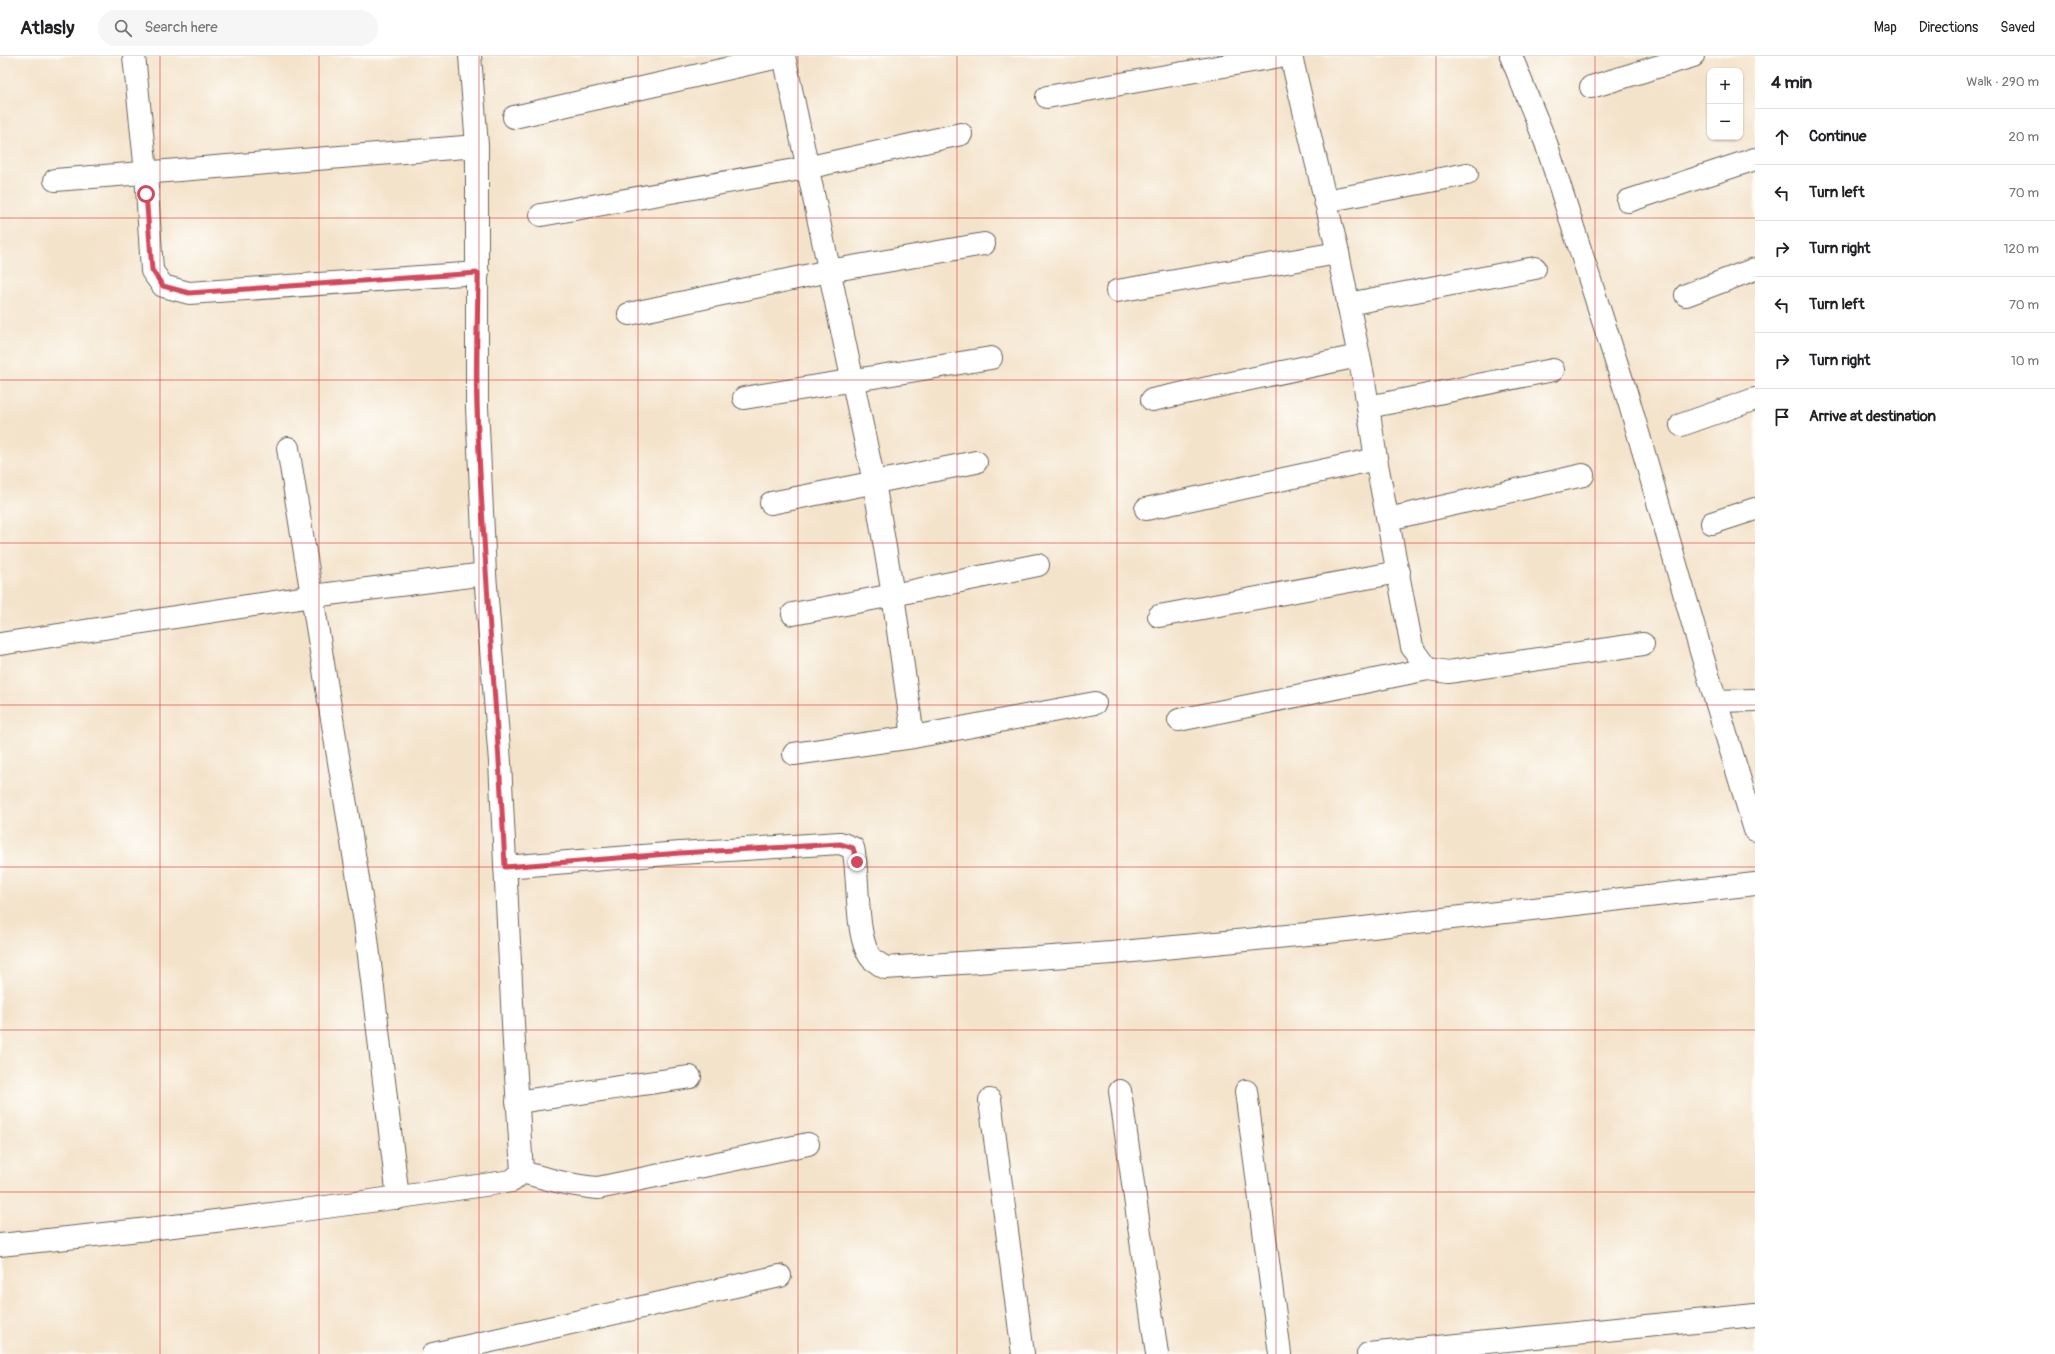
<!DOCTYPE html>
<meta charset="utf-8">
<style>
:root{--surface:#fff;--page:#f6f6f6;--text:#202124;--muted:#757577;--line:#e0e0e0}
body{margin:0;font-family:Pangolin,sans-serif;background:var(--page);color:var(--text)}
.controls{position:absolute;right:12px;top:12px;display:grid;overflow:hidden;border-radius:8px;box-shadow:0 1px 3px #0004}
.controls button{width:36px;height:36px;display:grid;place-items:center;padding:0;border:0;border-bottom:1px solid var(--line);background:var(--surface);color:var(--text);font:20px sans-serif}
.stop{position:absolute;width:12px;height:12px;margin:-9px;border:3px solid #d1495b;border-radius:50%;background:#fff}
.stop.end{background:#d1495b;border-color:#fff;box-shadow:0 1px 4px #0008}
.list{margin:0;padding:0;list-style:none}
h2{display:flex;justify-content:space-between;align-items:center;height:52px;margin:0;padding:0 16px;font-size:17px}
h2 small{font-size:13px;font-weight:400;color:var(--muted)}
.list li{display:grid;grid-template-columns:26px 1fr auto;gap:12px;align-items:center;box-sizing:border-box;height:56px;padding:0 16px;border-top:1px solid var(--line)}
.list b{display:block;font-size:15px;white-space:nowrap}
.list em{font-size:13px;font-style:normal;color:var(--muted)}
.icon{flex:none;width:22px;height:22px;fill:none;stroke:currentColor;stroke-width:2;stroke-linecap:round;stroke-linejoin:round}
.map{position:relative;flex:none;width:1755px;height:1298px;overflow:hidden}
header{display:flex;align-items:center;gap:24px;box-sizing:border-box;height:56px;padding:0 20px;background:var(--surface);border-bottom:1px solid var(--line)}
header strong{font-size:19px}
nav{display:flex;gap:22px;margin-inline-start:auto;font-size:14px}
.search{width:280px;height:36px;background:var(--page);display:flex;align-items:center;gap:10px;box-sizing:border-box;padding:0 14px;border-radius:22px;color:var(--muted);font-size:15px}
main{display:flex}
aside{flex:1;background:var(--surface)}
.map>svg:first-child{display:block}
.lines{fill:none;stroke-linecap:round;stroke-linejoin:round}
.street-casing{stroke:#686259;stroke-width:24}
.secondary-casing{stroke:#686259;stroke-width:24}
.street{stroke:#fff;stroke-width:22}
.secondary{stroke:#fff;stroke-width:22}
.route{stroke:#d1495b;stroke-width:5}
.grid{fill:none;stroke:#d62828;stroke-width:1;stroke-opacity:0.55}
</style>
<header>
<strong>Atlasly</strong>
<div class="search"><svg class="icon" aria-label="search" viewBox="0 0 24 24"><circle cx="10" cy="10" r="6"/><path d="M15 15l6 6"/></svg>Search here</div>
<nav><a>Map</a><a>Directions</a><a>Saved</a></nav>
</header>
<main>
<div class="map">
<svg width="1755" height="1298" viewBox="0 0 1755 1298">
<rect width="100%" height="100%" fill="#fdfcf7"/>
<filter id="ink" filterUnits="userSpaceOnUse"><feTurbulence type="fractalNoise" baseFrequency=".025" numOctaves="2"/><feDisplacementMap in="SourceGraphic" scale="8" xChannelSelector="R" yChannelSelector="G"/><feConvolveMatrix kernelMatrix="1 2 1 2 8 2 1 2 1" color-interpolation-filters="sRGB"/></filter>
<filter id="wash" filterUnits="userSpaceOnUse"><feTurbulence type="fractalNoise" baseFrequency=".012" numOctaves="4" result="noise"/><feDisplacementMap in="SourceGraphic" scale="16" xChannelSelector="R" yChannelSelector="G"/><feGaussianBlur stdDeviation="0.9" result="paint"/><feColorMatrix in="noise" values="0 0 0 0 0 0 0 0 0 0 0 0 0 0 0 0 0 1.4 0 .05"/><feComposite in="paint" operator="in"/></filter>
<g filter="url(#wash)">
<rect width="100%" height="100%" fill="#f4e3cb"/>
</g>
<g filter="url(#ink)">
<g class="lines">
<defs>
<g id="street">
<path d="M 134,0 L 146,116 L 152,215 L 163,230 L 189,237 L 478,217"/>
<path d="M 784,0 L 874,426 L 893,539 L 913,681"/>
<path d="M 1291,0 L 1338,197 L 1364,325 L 1376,403 L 1412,591 L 1428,613 L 1448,616 L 1643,588"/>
<path d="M 1591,31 L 1693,0"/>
<path d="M 1047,41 L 1280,0"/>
<path d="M 514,61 L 783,0"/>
<path d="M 55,124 L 477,90"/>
<path d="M 1325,145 L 1467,118"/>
<path d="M 1628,145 L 1755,103"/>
<path d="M 541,159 L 806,112 L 961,78"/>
<path d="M 1117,235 L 1338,197"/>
<path d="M 1686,239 L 1755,213"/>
<path d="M 1348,248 L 1535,212"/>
<path d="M 629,258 L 829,215 L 984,188"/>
<path d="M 744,342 L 991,302"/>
<path d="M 1152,344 L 1358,300"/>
<path d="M 1368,351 L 1553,314"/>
<path d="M 1681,369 L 1755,343"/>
<path d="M 288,392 L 365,866 L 398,1142"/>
<path d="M 771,447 L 976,406"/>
<path d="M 1146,453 L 1376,403"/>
<path d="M 1388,463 L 1583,419"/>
<path d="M 1712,467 L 1755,453"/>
<path d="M 793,558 L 893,539 L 1038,509"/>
<path d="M 1159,560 L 1399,516"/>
<path d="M 0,588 L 313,540 L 485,518"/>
<path d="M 1716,645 L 1755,644"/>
<path d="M 1179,664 L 1428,613"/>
<path d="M 794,698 L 913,681 L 1095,647"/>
<path d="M 505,811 L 680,797 L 840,787 L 853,792 C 860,820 854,883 872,903 C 876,906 881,909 885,912 L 1112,897 L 1328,876 L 1755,828"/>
<path d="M 1120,1035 L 1157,1298"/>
<path d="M 1246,1035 L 1280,1298"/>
<path d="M 990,1044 L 1023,1298"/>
<path d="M 517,1046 L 690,1021"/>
<path d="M 522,1116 C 547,1123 572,1130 598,1132 L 808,1088"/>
<path d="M 0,1189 C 171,1172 342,1150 512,1125 L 522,1116 L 514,987 L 500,706 L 485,518 L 477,351 L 477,90 L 470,0"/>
<path d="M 433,1298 L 780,1220"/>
<path d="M 1368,1298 L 1755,1259"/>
</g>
<path id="secondary" d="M 1511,0 L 1546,87 L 1630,349 L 1702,599 L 1755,774"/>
</defs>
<use href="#street" class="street-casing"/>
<use href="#secondary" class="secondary-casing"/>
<use href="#street" class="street"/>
<use href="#secondary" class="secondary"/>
</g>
</g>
<g class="lines" filter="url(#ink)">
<path class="route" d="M 146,138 L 152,214 L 163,230 L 189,237 L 478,217 C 478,262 475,308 477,353 C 483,506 498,658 505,811 L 680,797 L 840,788 L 853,792 L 857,806"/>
</g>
<path class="grid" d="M 160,0 L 160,1298M 319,0 L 319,1298M 479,0 L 479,1298M 638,0 L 638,1298M 798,0 L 798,1298M 957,0 L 957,1298M 1117,0 L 1117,1298M 1276,0 L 1276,1298M 1436,0 L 1436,1298M 1595,0 L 1595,1298M 0,162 L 1755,162M 0,324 L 1755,324M 0,487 L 1755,487M 0,649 L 1755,649M 0,811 L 1755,811M 0,974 L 1755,974M 0,1136 L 1755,1136"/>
</svg>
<div class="controls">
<button>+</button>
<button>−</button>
</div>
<div class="stop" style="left:146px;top:138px"></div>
<div class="stop end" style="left:857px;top:806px"></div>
</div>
<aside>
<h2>4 min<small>Walk · 290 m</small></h2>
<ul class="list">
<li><svg class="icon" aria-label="ahead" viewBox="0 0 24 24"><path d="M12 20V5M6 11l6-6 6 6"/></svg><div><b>Continue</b></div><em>20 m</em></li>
<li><svg class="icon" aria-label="left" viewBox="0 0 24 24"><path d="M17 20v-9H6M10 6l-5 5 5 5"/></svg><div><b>Turn left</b></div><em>70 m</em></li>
<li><svg class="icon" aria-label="right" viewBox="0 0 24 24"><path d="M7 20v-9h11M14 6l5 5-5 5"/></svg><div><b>Turn right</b></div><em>120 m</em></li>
<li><svg class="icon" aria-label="left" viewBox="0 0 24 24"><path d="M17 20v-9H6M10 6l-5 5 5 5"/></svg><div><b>Turn left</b></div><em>70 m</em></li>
<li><svg class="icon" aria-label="right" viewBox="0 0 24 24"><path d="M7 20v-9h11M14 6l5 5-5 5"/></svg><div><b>Turn right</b></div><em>10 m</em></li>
<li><svg class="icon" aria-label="arrive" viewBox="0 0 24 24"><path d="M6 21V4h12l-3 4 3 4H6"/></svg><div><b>Arrive at destination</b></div></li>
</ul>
</aside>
</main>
